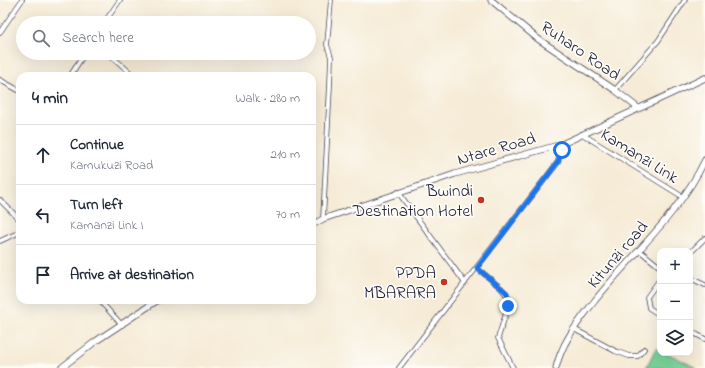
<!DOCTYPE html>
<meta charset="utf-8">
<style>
:root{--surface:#fff;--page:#f6f6f7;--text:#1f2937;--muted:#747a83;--line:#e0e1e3}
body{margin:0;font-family:"Indie Flower",sans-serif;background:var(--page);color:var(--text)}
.controls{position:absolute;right:12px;bottom:12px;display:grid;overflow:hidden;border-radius:8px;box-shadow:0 4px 16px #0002}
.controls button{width:36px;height:36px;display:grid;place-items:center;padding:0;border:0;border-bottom:1px solid var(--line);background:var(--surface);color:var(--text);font:20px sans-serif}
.stop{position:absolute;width:12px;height:12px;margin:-9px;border:3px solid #1a73e8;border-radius:50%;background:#fff}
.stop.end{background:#1a73e8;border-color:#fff;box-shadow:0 1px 4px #0008}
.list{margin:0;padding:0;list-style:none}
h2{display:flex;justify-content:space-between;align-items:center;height:52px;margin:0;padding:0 16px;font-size:17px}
h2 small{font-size:13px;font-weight:400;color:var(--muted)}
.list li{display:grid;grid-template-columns:26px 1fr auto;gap:12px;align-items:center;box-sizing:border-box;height:60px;padding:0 16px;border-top:1px solid var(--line)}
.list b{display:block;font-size:15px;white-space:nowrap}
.list p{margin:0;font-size:13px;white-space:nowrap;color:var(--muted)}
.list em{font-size:13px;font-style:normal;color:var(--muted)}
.icon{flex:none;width:22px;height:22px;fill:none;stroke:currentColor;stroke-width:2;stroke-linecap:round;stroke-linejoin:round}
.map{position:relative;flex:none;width:705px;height:368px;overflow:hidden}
.search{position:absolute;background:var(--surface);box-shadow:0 4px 16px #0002;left:16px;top:16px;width:300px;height:44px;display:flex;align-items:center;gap:10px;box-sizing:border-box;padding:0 14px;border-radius:22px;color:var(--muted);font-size:15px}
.panel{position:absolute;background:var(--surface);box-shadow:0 4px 16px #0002;left:16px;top:72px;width:300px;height:232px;border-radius:12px}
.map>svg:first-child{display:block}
.green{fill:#79d197;stroke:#4e7a69}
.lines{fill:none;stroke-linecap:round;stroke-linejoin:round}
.street-casing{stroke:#424052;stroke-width:5.5}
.secondary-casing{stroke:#424052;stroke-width:7}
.street{stroke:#fff;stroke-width:4}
.secondary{stroke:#fff;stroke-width:5.5}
.route{stroke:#1a73e8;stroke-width:5}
.poi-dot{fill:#c8321e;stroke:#fdfcf7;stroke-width:1.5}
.labels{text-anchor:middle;stroke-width:3.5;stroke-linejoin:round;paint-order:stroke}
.street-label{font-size:17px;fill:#22223b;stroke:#fdfcf7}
.poi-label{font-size:17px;fill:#22223b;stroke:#fdfcf7;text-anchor:end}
</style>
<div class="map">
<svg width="705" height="368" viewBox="0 0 705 368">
<rect width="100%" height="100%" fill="#fdfcf7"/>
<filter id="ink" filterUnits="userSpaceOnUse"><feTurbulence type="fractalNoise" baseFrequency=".025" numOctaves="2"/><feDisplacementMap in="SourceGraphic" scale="8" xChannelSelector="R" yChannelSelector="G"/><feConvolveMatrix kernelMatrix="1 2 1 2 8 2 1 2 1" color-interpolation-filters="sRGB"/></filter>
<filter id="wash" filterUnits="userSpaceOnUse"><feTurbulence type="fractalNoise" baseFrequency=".012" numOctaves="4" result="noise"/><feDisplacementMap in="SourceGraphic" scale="16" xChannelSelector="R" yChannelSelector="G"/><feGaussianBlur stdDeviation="0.9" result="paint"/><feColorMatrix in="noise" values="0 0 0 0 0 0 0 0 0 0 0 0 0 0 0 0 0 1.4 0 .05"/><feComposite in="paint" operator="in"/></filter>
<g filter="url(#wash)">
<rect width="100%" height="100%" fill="#f6ebd6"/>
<path class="green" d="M 656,348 L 660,350 L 660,353 L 667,353 L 697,368 L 646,368 Z"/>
</g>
<g filter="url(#ink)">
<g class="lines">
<defs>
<g id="street">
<path d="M 104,23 L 120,0"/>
<path d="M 0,32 L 22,0"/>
<path d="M 108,53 L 134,76"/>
<path d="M 70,76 L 85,53"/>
<path d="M 0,80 L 20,91"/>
<path d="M 615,90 L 658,41 L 685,0"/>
<path d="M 582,134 L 683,197"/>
<path d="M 398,192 L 465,283"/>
<path d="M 0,200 L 20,220"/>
<path d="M 323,219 L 330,85 L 331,57 L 327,45 L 331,0"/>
<path d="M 0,241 L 20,232"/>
<path d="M 639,250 L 660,267"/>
<path d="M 690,253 L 705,238"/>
<path d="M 477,268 L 501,288 L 508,297 L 509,304 L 498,338 L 513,368"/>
<path d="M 690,278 L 705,285"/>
<path d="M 660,279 L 647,297 L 649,308 L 660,315"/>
<path d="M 99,300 L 122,325"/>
<path d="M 574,329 L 615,351 L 629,356 L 638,356 L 644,349"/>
<path d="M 690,331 L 705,339"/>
<path d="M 399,368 L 558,162 L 562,144"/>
</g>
<g id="secondary">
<path d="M 491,0 L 538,39 L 615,90 L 638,108"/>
<path d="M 312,225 L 323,219 L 455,174 L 562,144 L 705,78"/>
<path d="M 61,368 L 96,341 L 158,300"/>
<path d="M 556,368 C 562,342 577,324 593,303 C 630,256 679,215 705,160"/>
</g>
</defs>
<use href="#street" class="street-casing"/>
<use href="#secondary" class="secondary-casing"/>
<use href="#street" class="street"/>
<use href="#secondary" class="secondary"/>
</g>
</g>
<g class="lines" filter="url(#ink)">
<path class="route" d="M 508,306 L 507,293 L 477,268 L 558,162 L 562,150"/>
</g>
<g class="poi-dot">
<circle cx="481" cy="200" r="4"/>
<circle cx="444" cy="282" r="4"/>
</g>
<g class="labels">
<g class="street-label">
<text transform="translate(581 50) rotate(34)" y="6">Ruharo Road</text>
<text transform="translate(496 148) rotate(-16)" y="6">Ntare Road</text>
<text transform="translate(640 155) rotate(32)" y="6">Kamanzi Link</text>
<text transform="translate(617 254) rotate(-49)" y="6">Kitunzi road</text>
</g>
<g class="poi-label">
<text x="473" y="196">Bwindi<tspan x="473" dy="20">Destination Hotel</tspan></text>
<text x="436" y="278">PPDA<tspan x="436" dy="20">MBARARA</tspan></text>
</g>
</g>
</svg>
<div class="controls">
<button>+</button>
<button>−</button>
<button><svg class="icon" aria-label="layers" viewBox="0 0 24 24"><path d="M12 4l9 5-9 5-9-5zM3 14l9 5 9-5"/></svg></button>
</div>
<div class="stop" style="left:562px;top:150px"></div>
<div class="stop end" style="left:508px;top:306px"></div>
<div class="search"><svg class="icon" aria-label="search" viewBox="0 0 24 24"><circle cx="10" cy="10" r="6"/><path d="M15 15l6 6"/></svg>Search here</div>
<section class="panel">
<h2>4 min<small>Walk · 280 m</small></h2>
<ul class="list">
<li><svg class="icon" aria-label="ahead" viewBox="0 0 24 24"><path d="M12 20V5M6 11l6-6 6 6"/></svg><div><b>Continue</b><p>Kamukuzi Road</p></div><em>210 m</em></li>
<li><svg class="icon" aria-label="left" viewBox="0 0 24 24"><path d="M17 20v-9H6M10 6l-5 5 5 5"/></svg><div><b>Turn left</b><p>Kamanzi Link I</p></div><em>70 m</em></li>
<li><svg class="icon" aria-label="arrive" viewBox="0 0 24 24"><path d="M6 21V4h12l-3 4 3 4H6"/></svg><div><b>Arrive at destination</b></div></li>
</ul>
</section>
</div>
